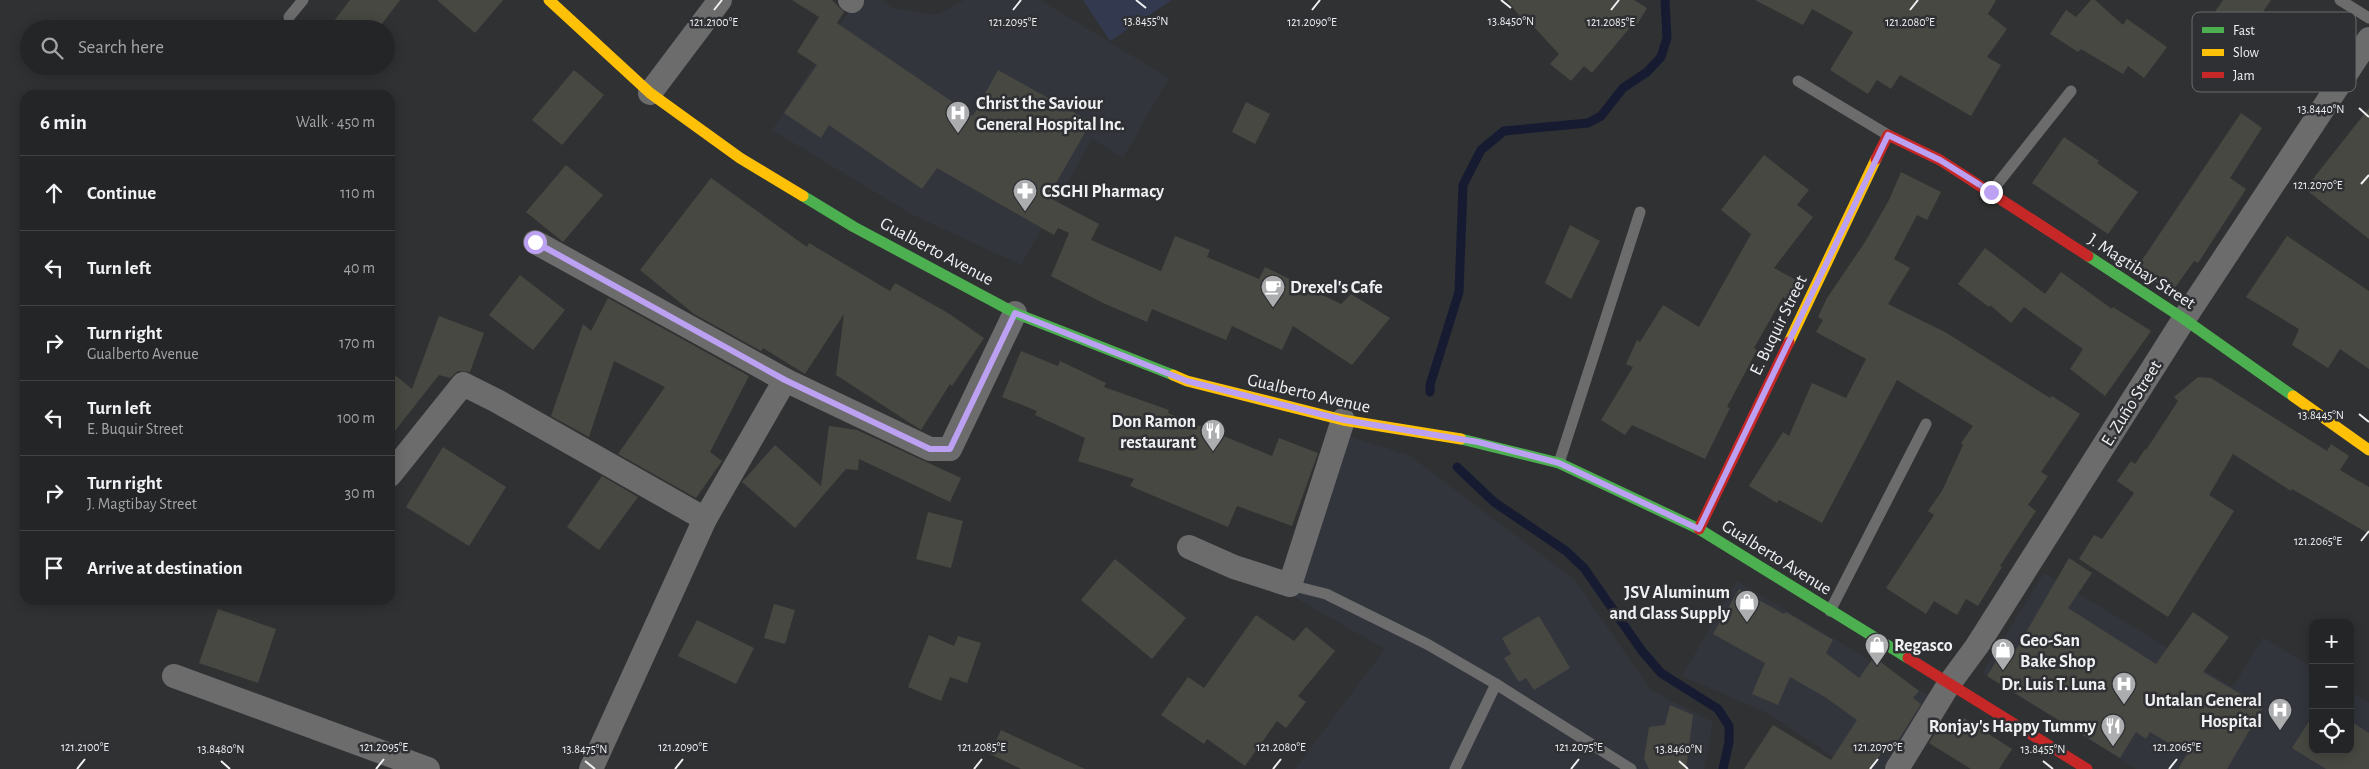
<!DOCTYPE html>
<meta charset="utf-8">
<style>
:root{--surface:#242526;--page:#2c2d2e;--text:#f1f3f6;--muted:#a3a5a7;--line:#414243}
body{margin:0;font-family:"Alegreya Sans",sans-serif;background:var(--page);color:var(--text)}
.controls{position:absolute;right:15px;bottom:15px;display:grid;overflow:hidden;border-radius:10px;box-shadow:0 2px 12px #0003}
.controls button{width:45px;height:45px;display:grid;place-items:center;padding:0;border:0;border-bottom:1px solid var(--line);background:var(--surface);color:var(--text);font:25px sans-serif}
.stop{position:absolute;width:15px;height:15px;margin:-11px;border:4px solid #bca0f2;border-radius:50%;background:#fff}
.stop.end{background:#bca0f2;border-color:#fff;box-shadow:0 1px 5px #0008}
.list{margin:0;padding:0;list-style:none}
h2{display:flex;justify-content:space-between;align-items:center;height:65px;margin:0;padding:0 20px;font-size:21px}
h2 small{font-size:16px;font-weight:400;color:var(--muted)}
.list li{display:grid;grid-template-columns:32px 1fr auto;gap:15px;align-items:center;box-sizing:border-box;height:75px;padding:0 20px;border-top:1px solid var(--line)}
.list b{display:block;font-size:19px;white-space:nowrap}
.list p{margin:0;font-size:16px;white-space:nowrap;color:var(--muted)}
.list em{font-size:16px;font-style:normal;color:var(--muted)}
.icon{flex:none;width:28px;height:28px;fill:none;stroke:currentColor;stroke-width:2;stroke-linecap:round;stroke-linejoin:round}
.map{position:relative;flex:none;width:2369px;height:769px;overflow:hidden}
.search{position:absolute;background:var(--surface);box-shadow:0 2px 12px #0003;left:20px;top:20px;width:375px;height:55px;display:flex;align-items:center;gap:12px;box-sizing:border-box;padding:0 18px;border-radius:28px;color:var(--muted);font-size:19px}
.panel{position:absolute;background:var(--surface);box-shadow:0 2px 12px #0003;left:20px;top:90px;width:375px;height:515px;border-radius:15px}
.map>svg:first-child{display:block}
.built{fill:#33353d}
.green{fill:#333a4f}
.lines{fill:none;stroke-linecap:round;stroke-linejoin:round}
.stream{stroke:#161b32;stroke-width:9}
.building{fill:#484842}
.lane{stroke:#6c6c6d;stroke-width:11}
.street{stroke:#6c6c6d;stroke-width:24}
.fast{stroke:#4caf50;stroke-width:11}
.slow{stroke:#ffc107;stroke-width:11}
.jam{stroke:#c62828;stroke-width:11}
.route{stroke:#bca0f2;stroke-width:6}
.ticks{fill:none;stroke:#eff0f2;stroke-width:2}
.labels{text-anchor:middle;stroke-width:5;stroke-linejoin:round;paint-order:stroke}
.poi-label{font-size:18px;font-weight:bold;fill:#eff0f2;stroke:#2f3033;text-anchor:start}
.street-label{font-size:18px;fill:#eff0f2;stroke:#2f3033}
.key{fill:#2f3033;stroke:#696a6c;stroke-width:1}
.key-label{font-size:14px;fill:#eff0f2}
.ticks-label{font-size:12px;text-anchor:middle;fill:#eff0f2;stroke:#2f3033;stroke-width:5;stroke-linejoin:round;paint-order:stroke}
</style>
<div class="map">
<svg width="2369" height="769" viewBox="0 0 2369 769">
<rect width="100%" height="100%" fill="#303132"/>
<g class="built">
<path d="M 856,0 L 882,0 L 893,8 L 936,15 L 965,0 L 1040,0 L 1169,78 L 1123,158 L 1092,139 L 1021,265 L 913,215 L 772,130 Z"/>
<path d="M 1334,432 L 1409,455 L 1575,580 L 1651,690 L 1713,722 L 1704,769 L 1295,769 L 1385,649 L 1276,587 Z"/>
<path d="M 2044,573 L 2233,687 L 2263,637 L 2313,668 L 2313,750 L 2350,750 L 2350,691 L 2369,703 L 2369,769 L 2136,769 L 1982,673 Z"/>
<path d="M 1737,581 L 1931,697 L 1883,769 L 1851,769 L 1769,714 L 1682,676 Z"/>
</g>
<path class="green" d="M 1083,0 L 1172,0 L 1110,41 Z"/>
<g class="lines">
<g class="stream">
<path d="M 1430,392 L 1430,385 L 1459,292 L 1463,185 L 1481,150 L 1504,131 L 1588,123 L 1601,116 L 1623,88 L 1647,72 L 1661,57 L 1667,38 L 1665,0"/>
<path d="M 1457,467 L 1494,502 L 1566,551 L 1584,568 L 1642,651 L 1661,673 L 1718,709 L 1729,726 L 1729,742 L 1723,769"/>
</g>
</g>
<g class="building">
<path d="M 350,0 L 400,0 L 378,29 L 328,29 Z"/>
<path d="M 437,0 L 503,0 L 475,33 Z"/>
<path d="M 792,0 L 832,0 L 844,12 L 837,23 L 973,116 L 998,70 L 1091,122 L 1048,197 L 1099,224 L 1091,240 L 1161,271 L 1175,236 L 1210,250 L 1207,257 L 1259,279 L 1265,267 L 1341,304 L 1351,294 L 1390,318 L 1352,365 L 1293,326 L 1282,350 L 1232,326 L 1226,340 L 1152,309 L 1147,322 L 1103,303 L 1051,276 L 1069,233 L 1058,228 L 1054,235 L 937,168 L 922,189 L 829,125 L 821,138 L 784,113 L 817,65 L 797,52 L 819,17 Z"/>
<path d="M 1507,0 L 1634,0 L 1647,8 L 1635,28 L 1632,25 L 1592,73 L 1584,66 L 1571,81 L 1550,64 L 1559,54 L 1532,25 L 1529,28 Z"/>
<path d="M 1755,0 L 1996,0 L 1988,14 L 2007,29 L 1987,57 L 2001,65 L 1971,116 L 1900,75 L 1891,89 L 1877,80 L 1868,94 L 1830,70 L 1853,32 L 1812,9 L 1803,25 Z"/>
<path d="M 2091,0 L 2095,0 L 2123,25 L 2127,19 L 2167,47 L 2144,78 L 2128,66 L 2123,74 L 2081,49 L 2078,52 L 2050,34 L 2066,10 L 2076,17 Z"/>
<path d="M 2223,0 L 2271,0 L 2258,19 L 2269,27 L 2255,49 L 2210,19 Z"/>
<path d="M 574,70 L 604,95 L 562,145 L 532,120 Z"/>
<path d="M 1246,102 L 1270,114 L 1255,144 L 1232,132 Z"/>
<path d="M 2369,108 L 2369,239 L 2305,189 Z"/>
<path d="M 2241,113 L 2262,128 L 2230,178 L 2246,189 L 2198,263 L 2194,261 L 2172,292 L 2136,269 Z"/>
<path d="M 2064,137 L 2099,161 L 2097,163 L 2138,192 L 2108,234 L 2032,183 Z"/>
<path d="M 1764,155 L 1809,190 L 1797,205 L 1813,217 L 1774,268 L 1800,282 L 1791,301 L 1783,297 L 1754,348 L 1757,350 L 1727,407 L 1730,408 L 1705,459 L 1632,425 L 1625,435 L 1601,420 L 1633,367 L 1626,364 L 1637,340 L 1640,342 L 1663,305 L 1699,327 L 1751,234 L 1721,210 Z"/>
<path d="M 566,165 L 603,195 L 563,242 L 526,212 Z"/>
<path d="M 1901,172 L 1941,192 L 1927,220 L 1917,215 L 1894,259 L 1910,268 L 1888,304 L 1945,332 L 2050,398 L 2052,396 L 2080,414 L 2041,472 L 2048,476 L 2028,505 L 2036,511 L 2000,566 L 2002,567 L 1978,606 L 1966,599 L 1957,615 L 1934,601 L 1926,614 L 1886,588 L 1934,515 L 1928,511 L 1942,491 L 1963,445 L 1961,443 L 1973,426 L 1897,380 L 1822,523 L 1779,500 L 1777,503 L 1749,486 L 1783,432 L 1789,436 L 1812,383 L 1846,398 L 1866,359 L 1816,332 L 1823,320 L 1818,317 L 1827,298 L 1865,242 L 1889,200 Z"/>
<path d="M 711,178 L 807,247 L 809,243 L 890,291 L 895,283 L 948,313 L 984,338 L 952,386 L 950,384 L 921,430 L 836,375 L 844,314 L 805,374 L 763,348 L 761,351 L 694,314 L 640,270 Z"/>
<path d="M 1570,225 L 1600,241 L 1571,299 L 1545,283 Z"/>
<path d="M 2287,236 L 2369,291 L 2369,369 L 2340,349 L 2328,368 L 2292,345 L 2299,329 L 2246,297 Z"/>
<path d="M 1985,248 L 2045,294 L 2061,272 L 2112,309 L 2113,307 L 2151,331 L 2105,396 L 2070,369 L 2083,349 L 2024,307 L 2011,323 L 1990,305 L 1989,307 L 1958,284 Z"/>
<path d="M 520,275 L 565,310 L 533,350 L 489,315 Z"/>
<path d="M 608,298 L 749,376 L 710,452 L 722,461 L 696,498 L 618,454 L 665,387 L 614,361 L 589,437 L 551,416 L 583,324 L 591,331 Z"/>
<path d="M 439,316 L 484,333 L 470,372 L 458,371 L 450,378 L 439,375 L 390,437 L 390,371 L 412,389 Z"/>
<path d="M 1021,351 L 1058,366 L 1060,361 L 1106,383 L 1104,387 L 1169,410 L 1168,413 L 1272,456 L 1279,438 L 1318,453 L 1292,526 L 1237,506 L 1228,527 L 1130,486 L 1134,479 L 1078,461 L 1085,438 L 1035,415 L 1037,411 L 1002,397 Z"/>
<path d="M 2198,377 L 2211,378 L 2327,451 L 2331,444 L 2349,456 L 2340,470 L 2369,487 L 2369,534 L 2292,489 L 2291,491 L 2233,454 L 2209,495 L 2234,511 L 2168,617 L 2079,559 L 2094,535 L 2102,539 L 2134,493 L 2117,481 L 2131,461 L 2135,464 L 2145,449 L 2146,450 L 2178,401 L 2174,397 Z"/>
<path d="M 829,426 L 857,430 L 961,478 L 950,502 L 859,459 L 858,470 L 846,469 L 795,528 L 742,482 L 775,445 L 821,486 Z"/>
<path d="M 443,447 L 506,487 L 469,546 L 406,507 Z"/>
<path d="M 602,476 L 638,497 L 599,550 L 567,527 Z"/>
<path d="M 928,512 L 963,521 L 951,568 L 916,559 Z"/>
<path d="M 2069,558 L 2092,573 L 2068,608 L 2156,664 L 2193,612 L 2229,637 L 2203,672 L 2263,707 L 2227,769 L 2178,769 L 2187,754 L 2150,732 L 2146,739 L 2136,732 L 2120,758 L 1987,676 L 2000,655 L 2010,660 Z"/>
<path d="M 1115,559 L 1186,618 L 1152,659 L 1081,600 Z"/>
<path d="M 1739,589 L 1784,614 L 1786,612 L 1833,640 L 1826,653 L 1859,678 L 1874,657 L 1919,691 L 1913,698 L 1921,704 L 1896,744 L 1891,740 L 1870,769 L 1744,769 L 1773,725 L 1831,760 L 1857,720 L 1825,697 L 1790,677 L 1778,705 L 1752,694 L 1765,663 L 1713,634 Z"/>
<path d="M 774,604 L 795,610 L 785,644 L 764,638 Z"/>
<path d="M 218,609 L 276,629 L 258,683 L 199,663 Z"/>
<path d="M 1256,615 L 1294,641 L 1306,627 L 1335,651 L 1298,696 L 1306,702 L 1286,728 L 1277,721 L 1245,766 L 1207,739 L 1204,744 L 1161,715 L 1188,677 L 1204,688 Z"/>
<path d="M 1539,616 L 1570,668 L 1534,690 L 1526,678 L 1519,682 L 1504,658 L 1511,654 L 1502,638 Z"/>
<path d="M 697,620 L 754,648 L 736,684 L 678,656 Z"/>
<path d="M 929,635 L 954,646 L 958,636 L 981,643 L 967,683 L 950,677 L 941,701 L 908,687 Z"/>
<path d="M 1670,705 L 1693,715 L 1686,769 L 1649,769 L 1644,759 L 1649,727 L 1665,725 Z"/>
<path d="M 2313,715 L 2313,750 L 2350,750 L 2350,721 L 2369,733 L 2369,769 L 2326,769 L 2292,748 Z"/>
<path d="M 1964,718 L 2012,749 L 1999,769 L 1971,769 L 1929,743 L 1943,721 L 1956,731 Z"/>
<path d="M 1001,730 L 1085,769 L 1021,769 L 990,754 Z"/>
</g>
<g class="lines">
<g class="lane">
<path d="M 2340,0 L 2369,18"/>
<path d="M 289,17 L 303,0"/>
<path d="M 1798,81 L 1888,135"/>
<path d="M 1991,192 L 2071,91"/>
<path d="M 1559,463 L 1640,212"/>
<path d="M 1290,585 L 1326,594 L 1427,644 L 1496,684 L 1631,769"/>
<path d="M 1830,611 L 1926,424"/>
<path d="M 1455,769 L 1496,684"/>
</g>
<g class="street">
<path d="M 850,0 L 852,1"/>
<path d="M 650,93 L 720,0"/>
<path d="M 535,242 L 785,380 L 930,449 L 950,449 L 1015,313"/>
<path d="M 390,475 L 463,384 L 497,401 L 705,519"/>
<path d="M 1189,547 L 1234,567 L 1290,585 L 1343,420"/>
<path d="M 174,676 L 428,769"/>
<path d="M 591,769 L 705,519 L 785,380"/>
<path d="M 1897,769 L 1949,684 L 1977,646 L 2184,319 L 2369,39"/>
</g>
<g class="fast">
<path d="M 803,196 L 854,227 L 1015,313 L 1173,375"/>
<path d="M 2088,256 L 2184,319 L 2293,396"/>
<path d="M 1461,439 L 1559,463 L 1699,529 L 1908,658"/>
</g>
<g class="slow">
<path d="M 549,0 L 650,93 L 740,158 L 803,196"/>
<path d="M 1789,342 L 1876,159"/>
<path d="M 1173,375 L 1187,381 L 1343,420 L 1461,439"/>
<path d="M 2293,396 L 2369,450"/>
</g>
<g class="jam">
<path d="M 1876,159 L 1888,135 L 1940,160 L 2088,256"/>
<path d="M 1699,529 L 1789,342"/>
<path d="M 1908,658 L 2087,769"/>
</g>
</g>
<g class="lines">
<path class="route" d="M 535,242 L 785,380 L 930,449 L 950,449 L 1015,313 L 1187,381 L 1344,420 L 1478,442 L 1559,463 L 1699,529 L 1888,135 L 1940,160 L 1991,192"/>
</g>
<path class="ticks" d="M 1136,0 L 1146,8M 1501,0 L 1511,8M 714,10 L 722,0M 1013,10 L 1021,0M 1312,10 L 1320,0M 1611,10 L 1619,0M 1910,10 L 1918,0M 2359,108 L 2369,117M 2361,184 L 2369,175M 2359,414 L 2369,422M 2361,541 L 2369,531M 221,761 L 230,769M 585,761 L 595,769M 1679,761 L 1688,769M 2043,761 L 2053,769M 77,769 L 85,759M 376,769 L 384,759M 675,769 L 683,759M 974,769 L 982,759M 1273,769 L 1281,759M 1571,769 L 1579,759M 1870,769 L 1878,759M 2169,769 L 2177,759"/>
<defs>
<symbol id="hospital-pin" viewBox="-11 -11 22 30"><path d="M0 17L-7.5 6A9.5 9.5 0 1 1 7.5 6Z" fill="#acadaf" stroke="#2f3033"/><path d="M-5-5h3v3.5h4V-5h3V5h-3V1.5h-4V5h-3Z" fill="#fff"/></symbol>
<symbol id="pharmacy-pin" viewBox="-11 -11 22 30"><path d="M0 17L-7.5 6A9.5 9.5 0 1 1 7.5 6Z" fill="#acadaf" stroke="#2f3033"/><path d="M-2-6h4v4h4v4h-4v4h-4v-4h-4v-4h4Z" fill="#fff"/></symbol>
<symbol id="cafe-pin" viewBox="-11 -11 22 30"><path d="M0 17L-7.5 6A9.5 9.5 0 1 1 7.5 6Z" fill="#acadaf" stroke="#2f3033"/><path d="M-5.5-4.5H6V0H3Q3 3.5 0 3.5H-2.5Q-5.5 3.5-5.5 0ZM3-3.2v2h1.7v-2ZM-6 4.5H4V6H-6Z" fill="#fff"/></symbol>
<symbol id="restaurant-pin" viewBox="-11 -11 22 30"><path d="M0 17L-7.5 6A9.5 9.5 0 1 1 7.5 6Z" fill="#acadaf" stroke="#2f3033"/><path d="M-5-6h1v4h1v-4h1v4h1v-4h1v5L-1.5 .5V6h-2V.5L-5-1ZM5-6V6H3V1.5H1.5Q1.5-4 5-6Z" fill="#fff"/></symbol>
<symbol id="shop-pin" viewBox="-11 -11 22 30"><path d="M0 17L-7.5 6A9.5 9.5 0 1 1 7.5 6Z" fill="#acadaf" stroke="#2f3033"/><path d="M-5-2.5h2.3a2.7 3.5 0 0 1 5.4 0H5L5.5 6h-11ZM-1.5-2.5h3a1.5 2.3 0 0 0-3 0Z" fill="#fff"/></symbol>
</defs>
<g fill-rule="evenodd">
<use href="#hospital-pin" x="944" y="99" width="28" height="38"/>
<use href="#pharmacy-pin" x="1011" y="177" width="28" height="38"/>
<use href="#cafe-pin" x="1259" y="273" width="28" height="38"/>
<use href="#restaurant-pin" x="1199" y="417" width="28" height="38"/>
<use href="#shop-pin" x="1733" y="588" width="28" height="38"/>
<use href="#shop-pin" x="1863" y="631" width="28" height="38"/>
<use href="#shop-pin" x="1989" y="636" width="28" height="38"/>
<use href="#hospital-pin" x="2110" y="670" width="28" height="38"/>
<use href="#hospital-pin" x="2266" y="696" width="28" height="38"/>
<use href="#restaurant-pin" x="2099" y="712" width="28" height="38"/>
</g>
<g class="labels">
<g class="poi-label">
<text x="976" y="109">Christ the Saviour<tspan x="976" dy="21">General Hospital Inc.</tspan></text>
<text x="1042" y="197">CSGHI Pharmacy</text>
<text x="1290" y="293">Drexel's Cafe</text>
<text x="1196" y="427" text-anchor="end">Don Ramon<tspan x="1196" dy="21">restaurant</tspan></text>
<text x="1730" y="598" text-anchor="end">JSV Aluminum<tspan x="1730" dy="21">and Glass Supply</tspan></text>
<text x="2020" y="646">Geo-San<tspan x="2020" dy="21">Bake Shop</tspan></text>
<text x="1894" y="651">Regasco</text>
<text x="2106" y="690" text-anchor="end">Dr. Luis T. Luna</text>
<text x="2262" y="706" text-anchor="end">Untalan General<tspan x="2262" dy="21">Hospital</tspan></text>
<text x="2096" y="732" text-anchor="end">Ronjay's Happy Tummy</text>
</g>
<g class="street-label">
<text transform="translate(937 251) rotate(28)" y="6">Gualberto Avenue</text>
<text transform="translate(2142 271) rotate(33)" y="6">J. Magtibay Street</text>
<text transform="translate(1778 325) rotate(-64)" y="6">E. Buquir Street</text>
<text transform="translate(1309 393) rotate(13)" y="6">Gualberto Avenue</text>
<text transform="translate(2131 403) rotate(-58)" y="6">E. Zuño Street</text>
<text transform="translate(1777 557) rotate(32)" y="6">Gualberto Avenue</text>
</g>
</g>
<rect x="2192" y="12" width="164" height="80" rx="8" class="key"/>
<rect x="2202" y="27" width="22" height="6" fill="#4caf50"/>
<rect x="2202" y="49" width="22" height="7" fill="#ffc107"/>
<rect x="2202" y="72" width="22" height="6" fill="#c62828"/>
<g class="key-label">
<text x="2233" y="35">Fast</text>
<text x="2233" y="57">Slow</text>
<text x="2233" y="80">Jam</text>
</g>
<g class="ticks-label">
<text x="1146" y="25">13.8455°N</text>
<text x="1511" y="25">13.8450°N</text>
<text x="714" y="26">121.2100°E</text>
<text x="1013" y="26">121.2095°E</text>
<text x="1312" y="26">121.2090°E</text>
<text x="1611" y="26">121.2085°E</text>
<text x="1910" y="26">121.2080°E</text>
<text x="2321" y="113">13.8440°N</text>
<text x="2318" y="189">121.2070°E</text>
<text x="2321" y="419">13.8445°N</text>
<text x="2318" y="545">121.2065°E</text>
<text x="85" y="751">121.2100°E</text>
<text x="384" y="751">121.2095°E</text>
<text x="683" y="751">121.2090°E</text>
<text x="982" y="751">121.2085°E</text>
<text x="1281" y="751">121.2080°E</text>
<text x="1579" y="751">121.2075°E</text>
<text x="1878" y="751">121.2070°E</text>
<text x="2177" y="751">121.2065°E</text>
<text x="221" y="753">13.8480°N</text>
<text x="585" y="753">13.8475°N</text>
<text x="1679" y="753">13.8460°N</text>
<text x="2043" y="753">13.8455°N</text>
</g>
</svg>
<div class="controls">
<button>+</button>
<button>−</button>
<button><svg class="icon" aria-label="locate" viewBox="0 0 24 24"><circle cx="12" cy="12" r="6"/><path d="M12 2v4M12 18v4M2 12h4M18 12h4"/></svg></button>
</div>
<div class="stop" style="left:535px;top:242px"></div>
<div class="stop end" style="left:1991px;top:192px"></div>
<div class="search"><svg class="icon" aria-label="search" viewBox="0 0 24 24"><circle cx="10" cy="10" r="6"/><path d="M15 15l6 6"/></svg>Search here</div>
<section class="panel">
<h2>6 min<small>Walk · 450 m</small></h2>
<ul class="list">
<li><svg class="icon" aria-label="ahead" viewBox="0 0 24 24"><path d="M12 20V5M6 11l6-6 6 6"/></svg><div><b>Continue</b></div><em>110 m</em></li>
<li><svg class="icon" aria-label="left" viewBox="0 0 24 24"><path d="M17 20v-9H6M10 6l-5 5 5 5"/></svg><div><b>Turn left</b></div><em>40 m</em></li>
<li><svg class="icon" aria-label="right" viewBox="0 0 24 24"><path d="M7 20v-9h11M14 6l5 5-5 5"/></svg><div><b>Turn right</b><p>Gualberto Avenue</p></div><em>170 m</em></li>
<li><svg class="icon" aria-label="left" viewBox="0 0 24 24"><path d="M17 20v-9H6M10 6l-5 5 5 5"/></svg><div><b>Turn left</b><p>E. Buquir Street</p></div><em>100 m</em></li>
<li><svg class="icon" aria-label="right" viewBox="0 0 24 24"><path d="M7 20v-9h11M14 6l5 5-5 5"/></svg><div><b>Turn right</b><p>J. Magtibay Street</p></div><em>30 m</em></li>
<li><svg class="icon" aria-label="arrive" viewBox="0 0 24 24"><path d="M6 21V4h12l-3 4 3 4H6"/></svg><div><b>Arrive at destination</b></div></li>
</ul>
</section>
</div>
